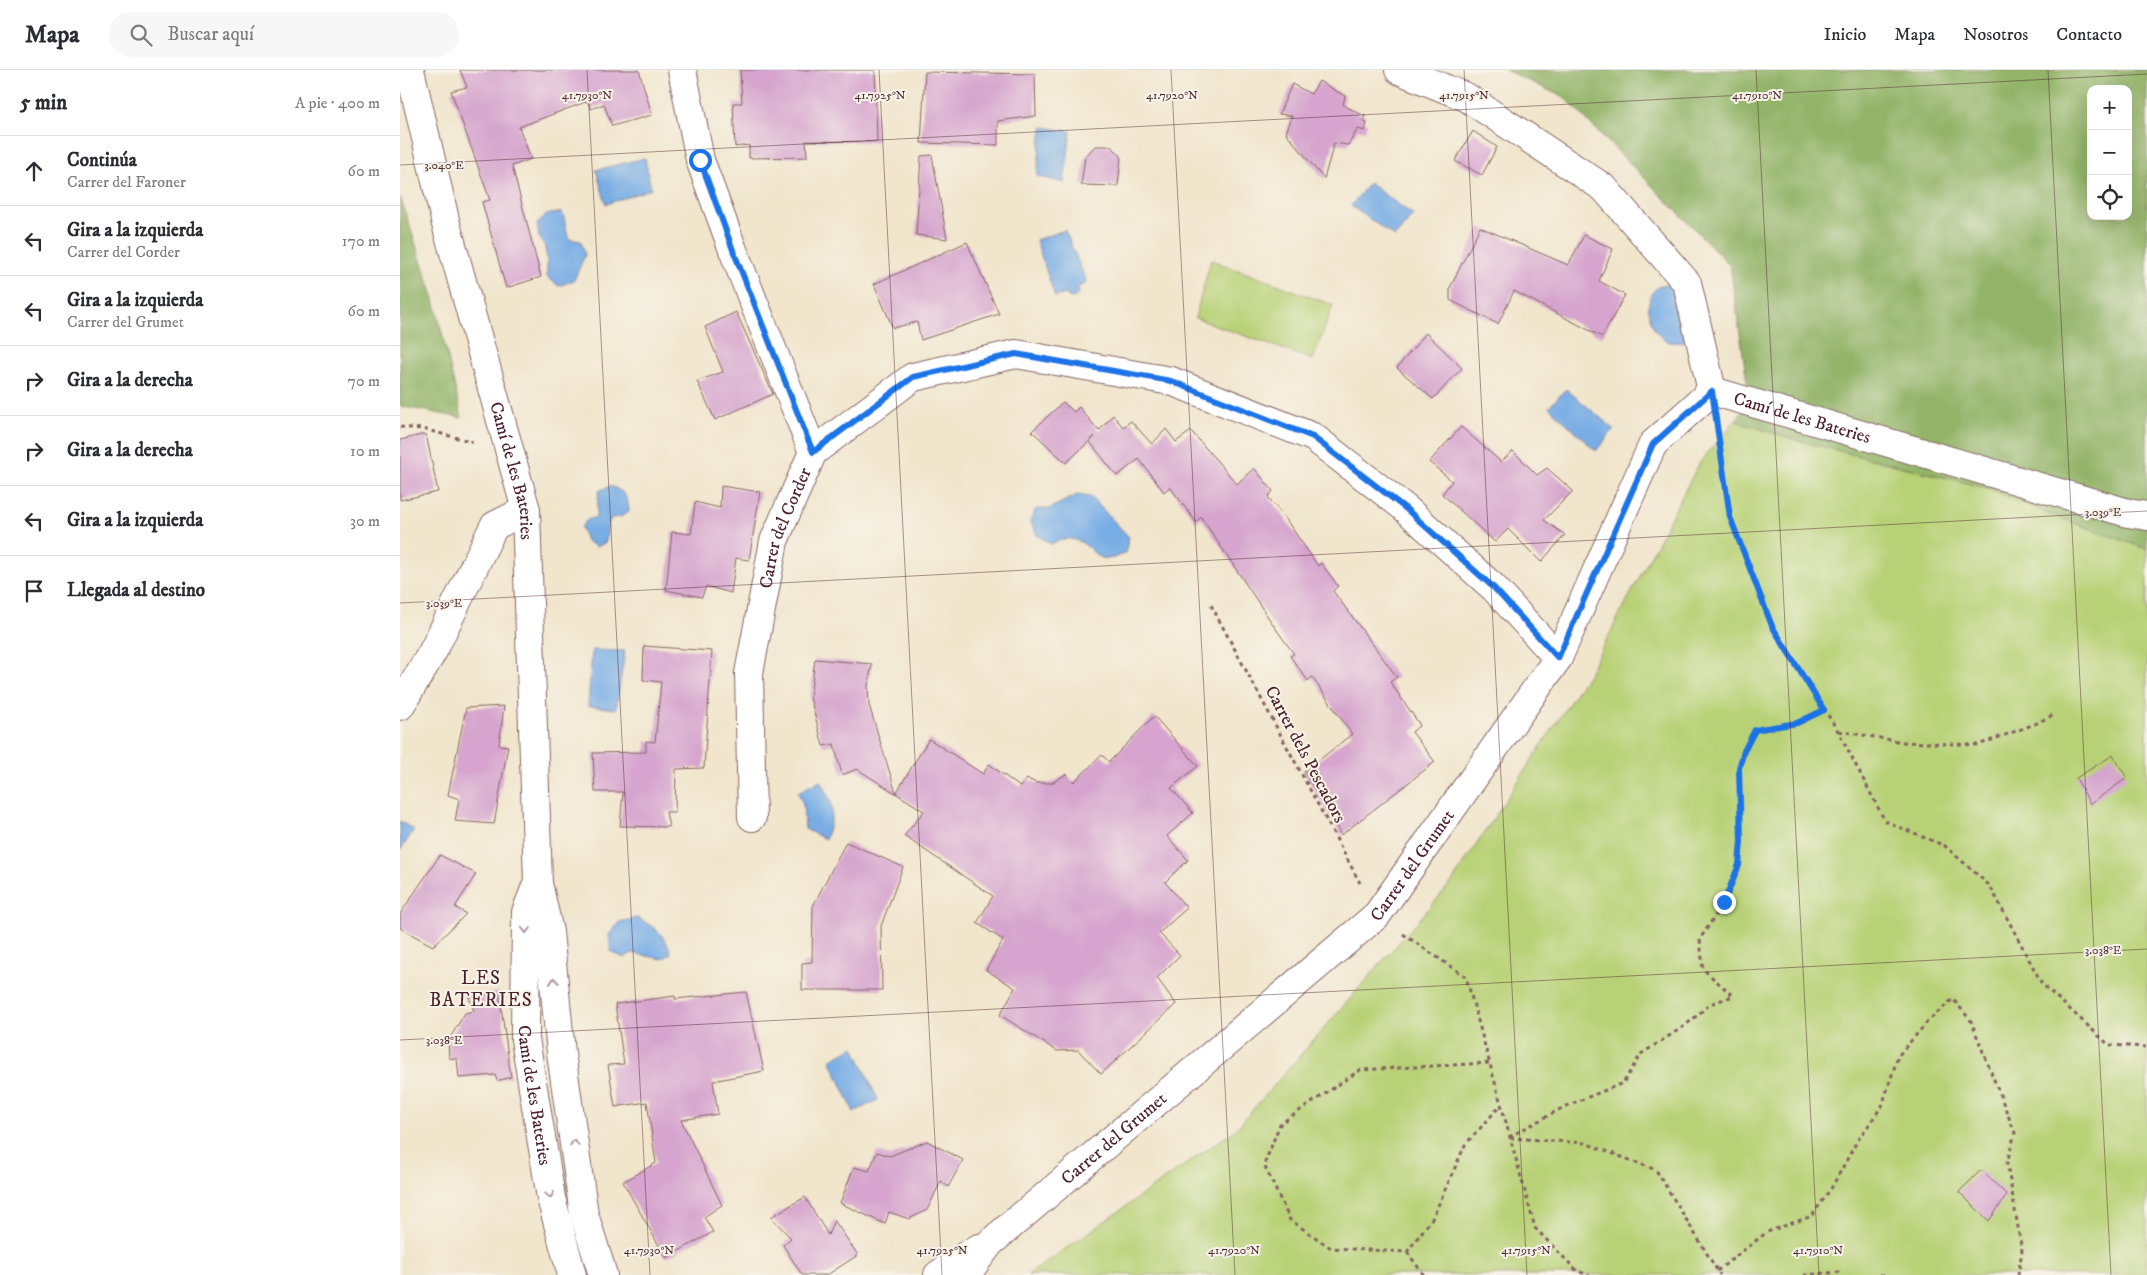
<!DOCTYPE html>
<html lang="es">
<meta charset="utf-8">
<style>
:root{--surface:#fff;--page:#f7f7f7;--text:#2b2b33;--muted:#7c7c81;--line:#e1e1e2}
body{margin:0;font-family:"IM FELL DW Pica",serif;background:var(--page);color:var(--text)}
.controls{position:absolute;right:15px;top:15px;display:grid;overflow:hidden;border-radius:10px;box-shadow:0 5px 20px #0002}
.controls button{width:45px;height:45px;display:grid;place-items:center;padding:0;border:0;border-bottom:1px solid var(--line);background:var(--surface);color:var(--text);font:25px sans-serif}
.stop{position:absolute;width:15px;height:15px;margin:-11px;border:4px solid #1a73e8;border-radius:50%;background:#fff}
.stop.end{background:#1a73e8;border-color:#fff;box-shadow:0 1px 5px #0008}
.list{margin:0;padding:0;list-style:none}
h2{display:flex;justify-content:space-between;align-items:center;height:65px;margin:0;padding:0 20px;font-size:21px}
h2 small{font-size:16px;font-weight:400;color:var(--muted)}
.list li{display:grid;grid-template-columns:32px 1fr auto;gap:15px;align-items:center;box-sizing:border-box;height:70px;padding:0 20px;border-top:1px solid var(--line)}
.list b{display:block;font-size:19px;white-space:nowrap}
.list p{margin:0;font-size:16px;white-space:nowrap;color:var(--muted)}
.list em{font-size:16px;font-style:normal;color:var(--muted)}
.icon{flex:none;width:28px;height:28px;fill:none;stroke:currentColor;stroke-width:2;stroke-linecap:round;stroke-linejoin:round}
.map{position:relative;flex:none;width:1747px;height:1205px;overflow:hidden}
header{display:flex;align-items:center;gap:30px;box-sizing:border-box;height:70px;padding:0 25px;background:var(--surface);border-bottom:1px solid var(--line)}
header strong{font-size:24px}
nav{display:flex;gap:28px;margin-inline-start:auto;font-size:18px}
.search{width:350px;height:45px;background:var(--page);display:flex;align-items:center;gap:12px;box-sizing:border-box;padding:0 18px;border-radius:28px;color:var(--muted);font-size:19px}
main{display:flex}
aside{flex:1;background:var(--surface)}
.map>svg:first-child{display:block}
.green{fill:#b8d176;stroke:#817850}
.forest{fill:#92b367;stroke:#6e6949;fill-rule:evenodd}
.water{fill:#78ade5;stroke:#616688}
.building{fill:#d6a4ce}
.lines{fill:none;stroke-linecap:round;stroke-linejoin:round}
.minor-casing{stroke:#846463;stroke-width:30}
.path{stroke:#846463;stroke-width:3;stroke-dasharray:4 4;stroke-linecap:butt}
.minor{stroke:#fff;stroke-width:28}
.oneway{stroke:#ae9aa0}
.route{stroke:#1a73e8;stroke-width:6}
.ticks{fill:none;stroke:#4a1f2b;stroke-width:1;stroke-opacity:0.45}
.labels{text-anchor:middle;stroke-width:4;stroke-linejoin:round;paint-order:stroke}
.street-label{font-size:18px;fill:#4a1f2b;stroke:#f7f3e8}
.neighbourhood-label{font-size:19px;letter-spacing:1px;fill:#4a1f2b;stroke:#f7f3e8}
.ticks-label{font-size:12px;text-anchor:middle;fill:#4a1f2b;stroke:#f7f3e8;stroke-width:4;stroke-linejoin:round;paint-order:stroke}
</style>
<header>
<strong>Mapa</strong>
<div class="search"><svg class="icon" aria-label="search" viewBox="0 0 24 24"><circle cx="10" cy="10" r="6"/><path d="M15 15l6 6"/></svg>Buscar aquí</div>
<nav><a>Inicio</a><a>Mapa</a><a>Nosotros</a><a>Contacto</a></nav>
</header>
<main>
<aside>
<h2>5 min<small>A pie · 400 m</small></h2>
<ul class="list">
<li><svg class="icon" aria-label="ahead" viewBox="0 0 24 24"><path d="M12 20V5M6 11l6-6 6 6"/></svg><div><b>Continúa</b><p>Carrer del Faroner</p></div><em>60 m</em></li>
<li><svg class="icon" aria-label="left" viewBox="0 0 24 24"><path d="M17 20v-9H6M10 6l-5 5 5 5"/></svg><div><b>Gira a la izquierda</b><p>Carrer del Corder</p></div><em>170 m</em></li>
<li><svg class="icon" aria-label="left" viewBox="0 0 24 24"><path d="M17 20v-9H6M10 6l-5 5 5 5"/></svg><div><b>Gira a la izquierda</b><p>Carrer del Grumet</p></div><em>60 m</em></li>
<li><svg class="icon" aria-label="right" viewBox="0 0 24 24"><path d="M7 20v-9h11M14 6l5 5-5 5"/></svg><div><b>Gira a la derecha</b></div><em>70 m</em></li>
<li><svg class="icon" aria-label="right" viewBox="0 0 24 24"><path d="M7 20v-9h11M14 6l5 5-5 5"/></svg><div><b>Gira a la derecha</b></div><em>10 m</em></li>
<li><svg class="icon" aria-label="left" viewBox="0 0 24 24"><path d="M17 20v-9H6M10 6l-5 5 5 5"/></svg><div><b>Gira a la izquierda</b></div><em>30 m</em></li>
<li><svg class="icon" aria-label="arrive" viewBox="0 0 24 24"><path d="M6 21V4h12l-3 4 3 4H6"/></svg><div><b>Llegada al destino</b></div></li>
</ul>
</aside>
<div class="map">
<svg width="1747" height="1205" viewBox="0 0 1747 1205">
<rect width="100%" height="100%" fill="#f7f3e8"/>
<filter id="ink" filterUnits="userSpaceOnUse"><feTurbulence type="fractalNoise" baseFrequency=".02" numOctaves="2"/><feDisplacementMap in="SourceGraphic" scale="10" xChannelSelector="R" yChannelSelector="G"/><feConvolveMatrix kernelMatrix="1 2 1 2 8 2 1 2 1" color-interpolation-filters="sRGB"/></filter>
<filter id="wash" filterUnits="userSpaceOnUse"><feTurbulence type="fractalNoise" baseFrequency=".0096" numOctaves="4" result="noise"/><feDisplacementMap in="SourceGraphic" scale="20" xChannelSelector="R" yChannelSelector="G"/><feGaussianBlur stdDeviation="1.12" result="paint"/><feColorMatrix in="noise" values="0 0 0 0 0 0 0 0 0 0 0 0 0 0 0 0 0 1.4 0 .05"/><feComposite in="paint" operator="in"/></filter>
<g filter="url(#wash)">
<rect width="100%" height="100%" fill="#f1e5cc"/>
<g class="green">
<path d="M 811,190 L 933,235 L 913,290 L 795,248 Z"/>
<path d="M 1335,351 L 1396,370 L 1591,419 L 1646,443 L 1747,479 L 1747,1205 L 628,1205 L 835,1060 L 1052,812 L 1189,603 L 1300,392 Z"/>
</g>
<g class="forest">
<path d="M 1105,0 L 1747,0 L 1747,479 L 1646,443 L 1591,419 L 1396,370 L 1335,351 L 1350,332 L 1330,195 L 1165,28 ZM 1691,19 L 1728,19 L 1728,146 L 1691,146 Z"/>
<path d="M 0,127 L 34,229 L 62,348 L 0,336 Z"/>
</g>
<g class="water">
<path d="M 642,57 L 671,61 L 664,113 L 637,106 Z"/>
<path d="M 245,88 L 251,119 L 206,134 L 196,100 Z"/>
<path d="M 969,113 L 1013,145 L 995,167 L 951,136 Z"/>
<path d="M 162,142 C 166,151 165,160 169,169 L 181,171 L 185,185 L 174,210 L 159,216 L 147,207 L 147,188 L 144,174 L 139,167 L 137,153 L 146,145 Z"/>
<path d="M 665,160 L 687,213 L 678,217 L 678,224 C 674,230 669,228 665,224 L 655,227 L 636,170 Z"/>
<path d="M 1275,214 L 1287,266 L 1283,272 C 1279,272 1274,273 1270,272 C 1249,267 1238,222 1263,215 C 1267,214 1272,214 1275,214 Z"/>
<path d="M 1166,319 L 1214,359 L 1196,381 L 1149,337 Z"/>
<path d="M 210,416 C 224,421 228,426 229,441 L 221,447 L 211,448 L 207,458 L 206,472 L 197,477 L 186,471 L 181,457 L 187,450 L 196,447 L 199,421 Z"/>
<path d="M 677,425 L 691,427 L 729,467 L 725,483 C 692,501 697,472 670,469 C 664,468 656,472 651,474 L 637,465 L 630,451 L 636,439 L 649,439 Z"/>
<path d="M 192,580 L 225,581 L 216,639 L 188,636 Z"/>
<path d="M 420,711 C 435,735 435,743 425,769 L 405,759 L 403,734 L 398,722 Z"/>
<path d="M 0,751 L 14,760 L 0,781 Z"/>
<path d="M 237,848 C 253,856 266,865 271,883 L 263,889 L 232,883 L 224,888 L 211,882 L 209,865 L 219,852 Z"/>
<path d="M 454,977 L 478,1030 L 454,1042 L 430,990 Z"/>
</g>
<g id="blocks">
<g class="building">
<path d="M 60,0 L 239,0 L 252,45 L 212,56 L 204,34 L 191,39 L 188,31 L 119,57 L 131,89 L 112,96 L 141,207 L 106,218 L 82,132 L 90,130 L 51,21 L 67,17 Z"/>
<path d="M 340,0 L 475,0 L 477,72 L 406,71 L 407,87 L 349,88 L 349,75 L 335,77 L 333,33 L 342,33 Z"/>
<path d="M 525,2 L 635,4 L 636,46 L 598,51 L 598,75 L 521,73 Z"/>
<path d="M 919,11 L 945,26 L 943,35 L 965,46 L 963,51 L 967,53 L 965,61 L 958,59 L 948,75 L 934,73 L 924,109 L 886,63 L 892,46 L 879,44 L 892,14 L 911,24 Z"/>
<path d="M 1073,61 L 1097,77 L 1082,105 L 1055,91 Z"/>
<path d="M 695,76 L 711,76 L 721,86 L 718,116 L 681,115 L 685,87 Z"/>
<path d="M 532,85 L 547,169 L 516,165 L 521,86 Z"/>
<path d="M 1080,157 L 1168,195 L 1184,165 L 1213,179 L 1199,211 L 1225,225 L 1202,267 L 1114,221 L 1098,254 L 1050,230 L 1050,218 Z"/>
<path d="M 567,172 L 599,244 L 521,270 L 517,252 L 493,258 L 474,214 Z"/>
<path d="M 336,242 L 373,324 L 315,350 L 297,311 L 323,302 L 305,257 Z"/>
<path d="M 1026,263 L 1062,298 L 1033,329 L 997,298 Z"/>
<path d="M 663,332 L 674,342 L 679,337 L 699,361 L 713,345 L 723,357 L 731,351 L 752,374 L 766,359 L 776,372 L 791,361 L 837,414 L 854,398 L 873,421 L 868,427 L 885,448 L 918,496 L 921,493 L 938,516 L 933,521 L 997,607 L 990,612 L 1020,655 L 1012,662 L 1035,692 L 941,765 L 904,702 L 952,664 L 912,607 L 908,611 L 890,586 L 894,584 L 876,559 L 801,447 L 796,452 L 770,417 L 764,422 L 739,389 L 717,406 L 690,372 L 695,366 L 666,393 L 632,361 Z"/>
<path d="M 1061,357 L 1101,392 L 1113,381 L 1137,405 L 1147,398 L 1173,421 L 1144,450 L 1165,465 L 1141,492 L 1108,459 L 1095,472 L 1042,424 L 1052,411 L 1029,392 Z"/>
<path d="M 26,364 L 38,422 L 0,430 L 0,370 Z"/>
<path d="M 321,416 L 360,422 L 349,490 L 336,488 L 331,523 L 306,516 L 302,527 L 266,520 L 272,462 L 291,464 L 295,432 L 320,438 Z"/>
<path d="M 244,576 L 312,581 L 304,698 L 276,699 L 275,742 L 266,742 L 269,757 L 220,756 L 223,722 L 195,722 L 193,683 L 246,682 L 246,671 L 255,672 L 261,612 L 243,610 Z"/>
<path d="M 415,589 L 472,594 L 468,615 L 469,635 L 496,723 L 529,669 L 583,704 L 589,694 L 620,717 L 627,709 L 637,713 L 652,713 L 666,704 L 674,712 L 702,685 L 709,692 L 754,646 L 798,696 L 771,718 L 793,743 L 767,766 L 788,790 L 765,812 L 787,838 L 759,863 L 780,885 L 757,908 L 776,934 L 701,1004 L 678,980 L 657,981 L 600,945 L 615,918 L 586,900 L 603,870 L 577,853 L 593,826 L 504,766 L 524,741 L 457,699 L 442,705 L 434,674 L 423,676 L 410,627 Z"/>
<path d="M 104,636 L 99,675 L 108,676 L 94,754 L 55,751 L 59,729 L 48,725 L 66,638 Z"/>
<path d="M 1713,685 L 1727,708 L 1690,734 L 1676,708 Z"/>
<path d="M 446,772 L 503,797 L 481,856 L 482,920 L 402,920 L 402,893 L 412,892 L 413,836 Z"/>
<path d="M 40,785 L 76,804 L 55,837 L 66,844 L 33,876 L 0,858 L 0,844 Z"/>
<path d="M 99,922 L 111,1007 L 97,1011 L 95,1005 L 59,1008 L 57,989 L 49,988 L 48,971 L 65,943 L 74,941 L 69,927 Z"/>
<path d="M 346,922 L 364,1001 L 313,1011 L 318,1044 L 281,1050 L 322,1135 L 304,1147 L 313,1162 L 266,1188 L 223,1112 L 256,1093 L 247,1032 L 215,1037 L 208,995 L 224,994 L 215,934 L 275,926 L 275,929 Z"/>
<path d="M 527,1071 L 563,1090 L 548,1117 L 541,1111 L 527,1140 L 509,1149 L 489,1142 L 485,1154 L 440,1133 L 454,1097 L 469,1101 L 477,1082 L 490,1086 Z"/>
<path d="M 1581,1100 L 1607,1125 L 1589,1151 L 1559,1122 Z"/>
<path d="M 405,1127 L 428,1165 L 434,1150 L 458,1185 L 427,1205 L 402,1205 L 383,1175 L 391,1168 L 371,1147 Z"/>
</g>
</g>
</g>
<g filter="url(#ink)">
<use href="#blocks" fill-opacity="0" stroke="#846463" stroke-width="1"/>
<g class="lines">
<defs>
<g id="minor">
<path id="s1" d="M 10,0 L 46,154 L 126,440 L 138,813 L 149,862 L 161,983 L 184,1144 L 203,1205"/>
<path d="M 282,0 L 300,90 L 333,180 L 413,382"/>
<path d="M 999,0 L 1066,27 L 1204,118 L 1287,213 L 1312,321"/>
<path id="s2" d="M 1312,321 L 1728,443 L 1747,446"/>
<path d="M 0,636 L 33,581 L 94,456 L 126,440"/>
<path id="s3" d="M 352,747 L 349,603 L 374,471 L 413,382 L 513,307 L 616,284 L 771,311 L 913,367 L 1005,438 L 1094,518 L 1158,588"/>
<path id="s4" d="M 137,814 L 126,842 L 125,969 L 151,1128 L 172,1205"/>
<path d="M 538,1205 L 565,1186 L 579,1178"/>
<path id="s5" d="M 566,1205 L 590,1173 L 977,845 L 1158,588 L 1253,374 L 1312,321"/>
</g>
</defs>
<use href="#minor" class="minor-casing"/>
<g class="path">
<path d="M 0,357 L 23,359 L 73,372"/>
<path d="M 1317,358 L 1330,447 L 1372,556 L 1438,661 L 1485,751 L 1545,776 L 1590,816 L 1642,914 L 1709,975 L 1747,977"/>
<path d="M 811,535 L 960,813"/>
<path d="M 1439,661 L 1503,672 L 1578,675 L 1635,654 L 1655,644"/>
<path d="M 1003,864 L 1066,907 L 1135,1158 L 1177,1201 L 1189,1205"/>
<path d="M 1089,993 L 960,1000 L 880,1054 L 864,1095 L 890,1150 L 931,1178 L 1007,1182 L 1033,1147 L 1065,1075 L 1100,1036"/>
<path d="M 1109,1067 L 1164,1037 L 1223,1013 L 1241,984 L 1286,955 L 1310,934 L 1333,926 L 1303,899 L 1300,869 L 1324,832 L 1339,795 L 1341,771 L 1339,698 L 1344,681 L 1355,660 L 1397,653 L 1425,640"/>
<path d="M 1110,1068 L 1185,1073 L 1256,1100 L 1320,1205"/>
<path d="M 1007,1182 L 1024,1205"/>
<path d="M 1317,1201 L 1367,1162 L 1412,1146 L 1432,1117 L 1456,1073 L 1482,1036 L 1498,986 L 1529,950 L 1553,929 L 1571,951 L 1615,1063 L 1607,1093 L 1622,1181 L 1618,1205"/>
<path d="M 1404,1205 L 1438,1202 L 1442,1205"/>
<path d="M 1480,1205 L 1486,1205"/>
</g>
<use href="#minor" class="minor"/>
</g>
<defs><path id="oneway-chevron" d="M-2-3.5L2.5 0L-2 3.5" fill="none" stroke-width="1.6" stroke-linecap="round" stroke-linejoin="round" transform="scale(1.25)"/></defs>
<g class="oneway">
<use href="#oneway-chevron" transform="translate(126 860) rotate(90)"/>
<use href="#oneway-chevron" transform="translate(154 911) rotate(-96)"/>
<use href="#oneway-chevron" transform="translate(174 1073) rotate(-98)"/>
<use href="#oneway-chevron" transform="translate(150 1125) rotate(79)"/>
</g>
</g>
<g class="lines" filter="url(#ink)">
<path class="route" d="M 300,90 L 333,180 L 413,382 L 513,307 L 616,284 L 771,311 L 913,367 L 1005,438 L 1094,518 L 1158,588 L 1253,374 L 1312,321 L 1330,447 L 1372,556 L 1424,640 L 1397,653 L 1355,660 L 1344,681 L 1339,698 L 1341,771 L 1339,795 L 1324,832"/>
</g>
<path class="ticks" d="M 187,0 L 250,1205M 479,0 L 542,1205M 771,0 L 835,1205M 1064,0 L 1127,1205M 1356,0 L 1419,1205M 1648,0 L 1711,1205M 0,95 L 1747,4M 0,533 L 1747,441M 0,970 L 1747,879"/>
<g class="labels">
<g class="street-label">
<text dy="6" stroke="none"><textPath href="#s2" startOffset="94">Camí de les Bateries</textPath></text>
<text dy="6" stroke="none"><textPath href="#s1" startOffset="414">Camí de les Bateries</textPath></text>
<text dy="6" stroke="none"><textPath href="#s3" startOffset="294">Carrer del Corder</textPath></text>
<text transform="translate(906 684) rotate(62)" y="6">Carrer dels Pescadors</text>
<text dy="6" stroke="none"><textPath href="#s5" startOffset="608">Carrer del Grumet</textPath></text>
<text dy="6" stroke="none"><textPath href="#s4" startOffset="214">Camí de les Bateries</textPath></text>
<text dy="6" stroke="none"><textPath href="#s5" startOffset="202">Carrer del Grumet</textPath></text>
</g>
<g class="neighbourhood-label">
<text x="81" y="914">LES<tspan x="81" dy="22">BATERIES</tspan></text>
</g>
</g>
<g class="ticks-label">
<text x="187" y="29">41.7930°N</text>
<text x="480" y="29">41.7925°N</text>
<text x="772" y="29">41.7920°N</text>
<text x="1064" y="29">41.7915°N</text>
<text x="1357" y="29">41.7910°N</text>
<text x="44" y="99">3.040°E</text>
<text x="1703" y="446">3.039°E</text>
<text x="44" y="537">3.039°E</text>
<text x="1703" y="884">3.038°E</text>
<text x="44" y="974">3.038°E</text>
<text x="249" y="1184">41.7930°N</text>
<text x="542" y="1184">41.7925°N</text>
<text x="834" y="1184">41.7920°N</text>
<text x="1126" y="1184">41.7915°N</text>
<text x="1418" y="1184">41.7910°N</text>
</g>
</svg>
<div class="controls">
<button>+</button>
<button>−</button>
<button><svg class="icon" aria-label="locate" viewBox="0 0 24 24"><circle cx="12" cy="12" r="6"/><path d="M12 2v4M12 18v4M2 12h4M18 12h4"/></svg></button>
</div>
<div class="stop" style="left:300px;top:90px"></div>
<div class="stop end" style="left:1324px;top:832px"></div>
</div>
</main>
